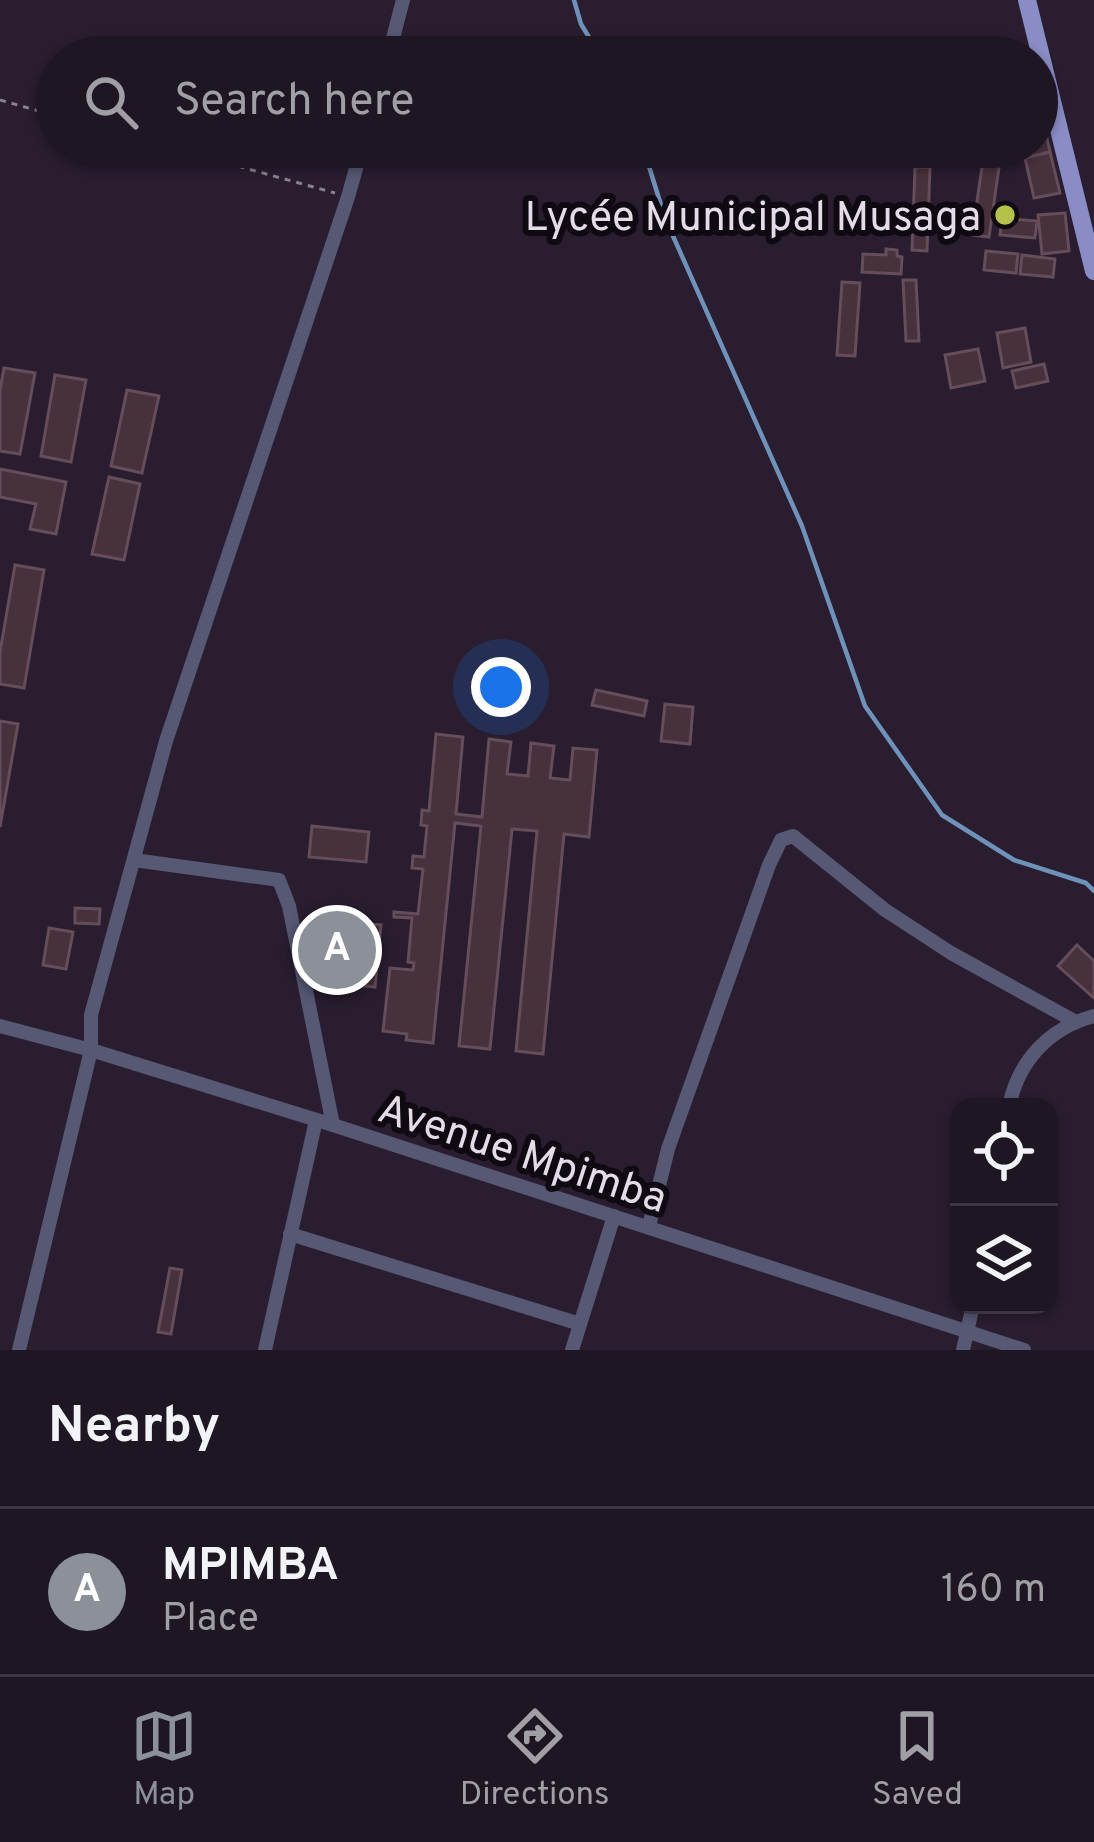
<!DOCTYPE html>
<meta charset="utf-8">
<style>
:root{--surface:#1f1623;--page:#2c2330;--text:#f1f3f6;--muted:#a19fa6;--line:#3c3541;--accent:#8c9099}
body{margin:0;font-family:Overpass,sans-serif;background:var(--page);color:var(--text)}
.controls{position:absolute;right:36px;bottom:36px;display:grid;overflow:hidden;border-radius:24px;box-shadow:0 3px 9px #0004}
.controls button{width:108px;height:108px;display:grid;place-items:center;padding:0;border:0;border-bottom:3px solid var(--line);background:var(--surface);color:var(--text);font:60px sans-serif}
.you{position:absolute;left:501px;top:687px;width:42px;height:42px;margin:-30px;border:9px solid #fff;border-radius:50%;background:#1a73e8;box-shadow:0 0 0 18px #1a73e833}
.badge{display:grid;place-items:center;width:78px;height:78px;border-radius:50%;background:var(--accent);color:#fff;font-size:39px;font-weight:700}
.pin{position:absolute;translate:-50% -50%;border:6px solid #fff;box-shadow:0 3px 12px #0006}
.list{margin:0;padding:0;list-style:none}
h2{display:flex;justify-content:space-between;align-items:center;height:156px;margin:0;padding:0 48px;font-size:51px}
h2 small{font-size:39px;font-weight:400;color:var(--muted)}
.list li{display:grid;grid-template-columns:78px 1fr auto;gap:36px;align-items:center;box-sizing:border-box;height:168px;padding:0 48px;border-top:3px solid var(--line)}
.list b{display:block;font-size:45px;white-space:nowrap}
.list p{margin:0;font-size:39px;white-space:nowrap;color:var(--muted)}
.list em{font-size:39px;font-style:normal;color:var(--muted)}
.icon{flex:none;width:66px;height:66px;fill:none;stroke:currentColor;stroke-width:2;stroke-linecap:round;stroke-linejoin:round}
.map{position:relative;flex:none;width:1094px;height:1350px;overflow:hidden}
.search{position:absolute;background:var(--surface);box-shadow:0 3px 9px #0004;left:36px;right:36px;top:36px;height:132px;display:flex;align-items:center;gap:30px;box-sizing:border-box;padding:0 42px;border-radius:66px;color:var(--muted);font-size:45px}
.sheet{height:324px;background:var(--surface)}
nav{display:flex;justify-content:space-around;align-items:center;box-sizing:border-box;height:168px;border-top:3px solid var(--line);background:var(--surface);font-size:33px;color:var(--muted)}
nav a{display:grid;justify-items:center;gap:6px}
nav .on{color:var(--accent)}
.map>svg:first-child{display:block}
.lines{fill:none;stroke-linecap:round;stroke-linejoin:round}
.stream{stroke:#6e92b9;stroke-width:4.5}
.building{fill:#47313d;stroke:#654d5a;stroke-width:3}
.path{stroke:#8a808f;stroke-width:3;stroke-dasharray:6 6;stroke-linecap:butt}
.minor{stroke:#565874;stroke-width:14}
.major{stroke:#898cc5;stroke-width:18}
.poi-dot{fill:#b4c24a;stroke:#0f0a12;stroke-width:4.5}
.labels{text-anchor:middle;stroke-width:12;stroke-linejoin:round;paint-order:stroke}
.poi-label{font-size:42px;fill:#e4dce9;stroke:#0f0a12;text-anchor:end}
.street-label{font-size:42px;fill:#e4dce9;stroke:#0f0a12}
</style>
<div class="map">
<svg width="1094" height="1350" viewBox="0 0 1094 1350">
<rect width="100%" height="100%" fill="#291d2f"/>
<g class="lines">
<g class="stream">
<path d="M 574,0 L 581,24 L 601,57"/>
<path d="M 643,147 L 665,218 L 802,526 L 865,706 L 942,815 L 1014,860 L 1086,883 L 1094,891"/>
</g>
</g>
<g class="building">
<path d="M 1042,115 L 1050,152 L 1033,156 L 1031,147 L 1037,147 L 1037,116 Z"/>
<path d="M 985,147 L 1002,147 L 989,237 L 972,235 Z"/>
<path d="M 1050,152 L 1060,193 L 1034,198 L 1025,158 Z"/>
<path d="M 915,167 L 930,167 L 927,251 L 912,250 Z"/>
<path d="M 1065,213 L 1069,251 L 1042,254 L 1038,215 Z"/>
<path d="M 1002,218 L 1037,221 L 1035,238 L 1000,235 Z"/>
<path d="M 886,249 L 897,250 L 897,256 L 902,257 L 901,274 L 862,272 L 863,254 L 886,255 Z"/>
<path d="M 986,251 L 1018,254 L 1016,273 L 984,270 Z"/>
<path d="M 1022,255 L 1055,259 L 1053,277 L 1020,274 Z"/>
<path d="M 903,280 L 916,280 L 919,341 L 906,341 Z"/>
<path d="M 842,282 L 860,283 L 855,356 L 837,355 Z"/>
<path d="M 1025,328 L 1031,362 L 1003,368 L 997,333 Z"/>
<path d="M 978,349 L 985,381 L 951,388 L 945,355 Z"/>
<path d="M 1044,364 L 1048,381 L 1016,388 L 1012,371 Z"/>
<path d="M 4,368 L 35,373 L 20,454 L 0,451 L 0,390 Z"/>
<path d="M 55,375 L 86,380 L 71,462 L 41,456 Z"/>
<path d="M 127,390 L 159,396 L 142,473 L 111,466 Z"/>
<path d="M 0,469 L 66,482 L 56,534 L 30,529 L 36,504 L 0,497 Z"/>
<path d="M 109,477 L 140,484 L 124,560 L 92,554 Z"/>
<path d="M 15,565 L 44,570 L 24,688 L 0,684 L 0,652 Z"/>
<path d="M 596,690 L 647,701 L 644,716 L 592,705 Z"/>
<path d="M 665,704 L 693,707 L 690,744 L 661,741 Z"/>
<path d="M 0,721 L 18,724 L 0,827 Z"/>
<path d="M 436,734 L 463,737 L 456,814 L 482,817 L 489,739 L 511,742 L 507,774 L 528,776 L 531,743 L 554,746 L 550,778 L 570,780 L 573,748 L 597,750 L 589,837 L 564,834 L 543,1054 L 516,1051 L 537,831 L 512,829 L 490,1049 L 459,1046 L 481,826 L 455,823 L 433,1043 L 406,1040 L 407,1034 L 383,1031 L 390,968 L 413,970 L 414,963 L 408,962 L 412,918 L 394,917 L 394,912 L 418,914 L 423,869 L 412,868 L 413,856 L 424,857 L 427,826 L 421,825 L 422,810 L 429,811 Z"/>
<path d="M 312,826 L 369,832 L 366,862 L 309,857 Z"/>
<path d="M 75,908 L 100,909 L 99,924 L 75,923 Z"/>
<path d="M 368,924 L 381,925 L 375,987 L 334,983 L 335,968 L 326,967 L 329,932 L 349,934 L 345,969 L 363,971 Z"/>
<path d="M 49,928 L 73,932 L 66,969 L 43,965 Z"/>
<path d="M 1077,945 L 1094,961 L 1094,998 L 1058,966 Z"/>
<path d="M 170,1268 L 182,1270 L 171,1334 L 158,1332 Z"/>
</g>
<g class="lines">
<g class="path">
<path d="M 0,100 L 57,116"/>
<path d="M 169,147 L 335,193"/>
</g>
<g class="minor">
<path d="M 388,57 L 403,0"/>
<path d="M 134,860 L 279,880 L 289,906 L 333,1125"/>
<path d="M 0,1026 L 91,1050 L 333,1125 L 1024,1350"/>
<path d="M 1009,1107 C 1018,1061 1049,1028 1094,1016"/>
<path d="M 649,1226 L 668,1149 L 769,865 L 781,840 L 793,836 L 885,910 L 951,953 L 1074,1021"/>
<path d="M 290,1234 L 580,1324"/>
<path d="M 19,1350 L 91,1050 L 91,1015 L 166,741 L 348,197 L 362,147"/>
<path d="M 265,1350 L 316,1120"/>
<path d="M 572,1350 L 614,1216"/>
<path d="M 963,1350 L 973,1305"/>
</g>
<path class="major" d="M 1027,0 L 1094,271"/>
</g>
<circle class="poi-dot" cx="1005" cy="215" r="12"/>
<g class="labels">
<g class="poi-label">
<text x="981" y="230">Lycée Municipal Musaga</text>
</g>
<g class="street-label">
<text transform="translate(523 1152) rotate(18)" y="15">Avenue Mpimba</text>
</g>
</g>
</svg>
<div class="controls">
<button><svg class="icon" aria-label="locate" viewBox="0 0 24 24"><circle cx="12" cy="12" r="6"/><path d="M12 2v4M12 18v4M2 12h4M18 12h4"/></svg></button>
<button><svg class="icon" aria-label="layers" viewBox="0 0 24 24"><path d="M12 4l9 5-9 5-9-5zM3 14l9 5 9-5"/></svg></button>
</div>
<div class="you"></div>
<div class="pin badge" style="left:337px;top:950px">A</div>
<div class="search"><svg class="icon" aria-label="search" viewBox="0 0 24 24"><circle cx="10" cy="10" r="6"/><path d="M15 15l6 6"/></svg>Search here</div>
</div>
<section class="sheet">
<h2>Nearby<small></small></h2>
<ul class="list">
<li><span class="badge">A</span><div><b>MPIMBA</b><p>Place</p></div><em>160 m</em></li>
</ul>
</section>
<nav>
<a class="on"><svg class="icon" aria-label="map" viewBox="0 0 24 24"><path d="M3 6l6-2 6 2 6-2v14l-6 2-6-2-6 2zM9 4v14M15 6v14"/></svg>Map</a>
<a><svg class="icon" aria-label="directions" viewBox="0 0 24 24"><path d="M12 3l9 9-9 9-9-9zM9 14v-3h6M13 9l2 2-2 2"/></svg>Directions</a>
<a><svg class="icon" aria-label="saved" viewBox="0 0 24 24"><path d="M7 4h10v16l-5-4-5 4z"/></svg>Saved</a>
</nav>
